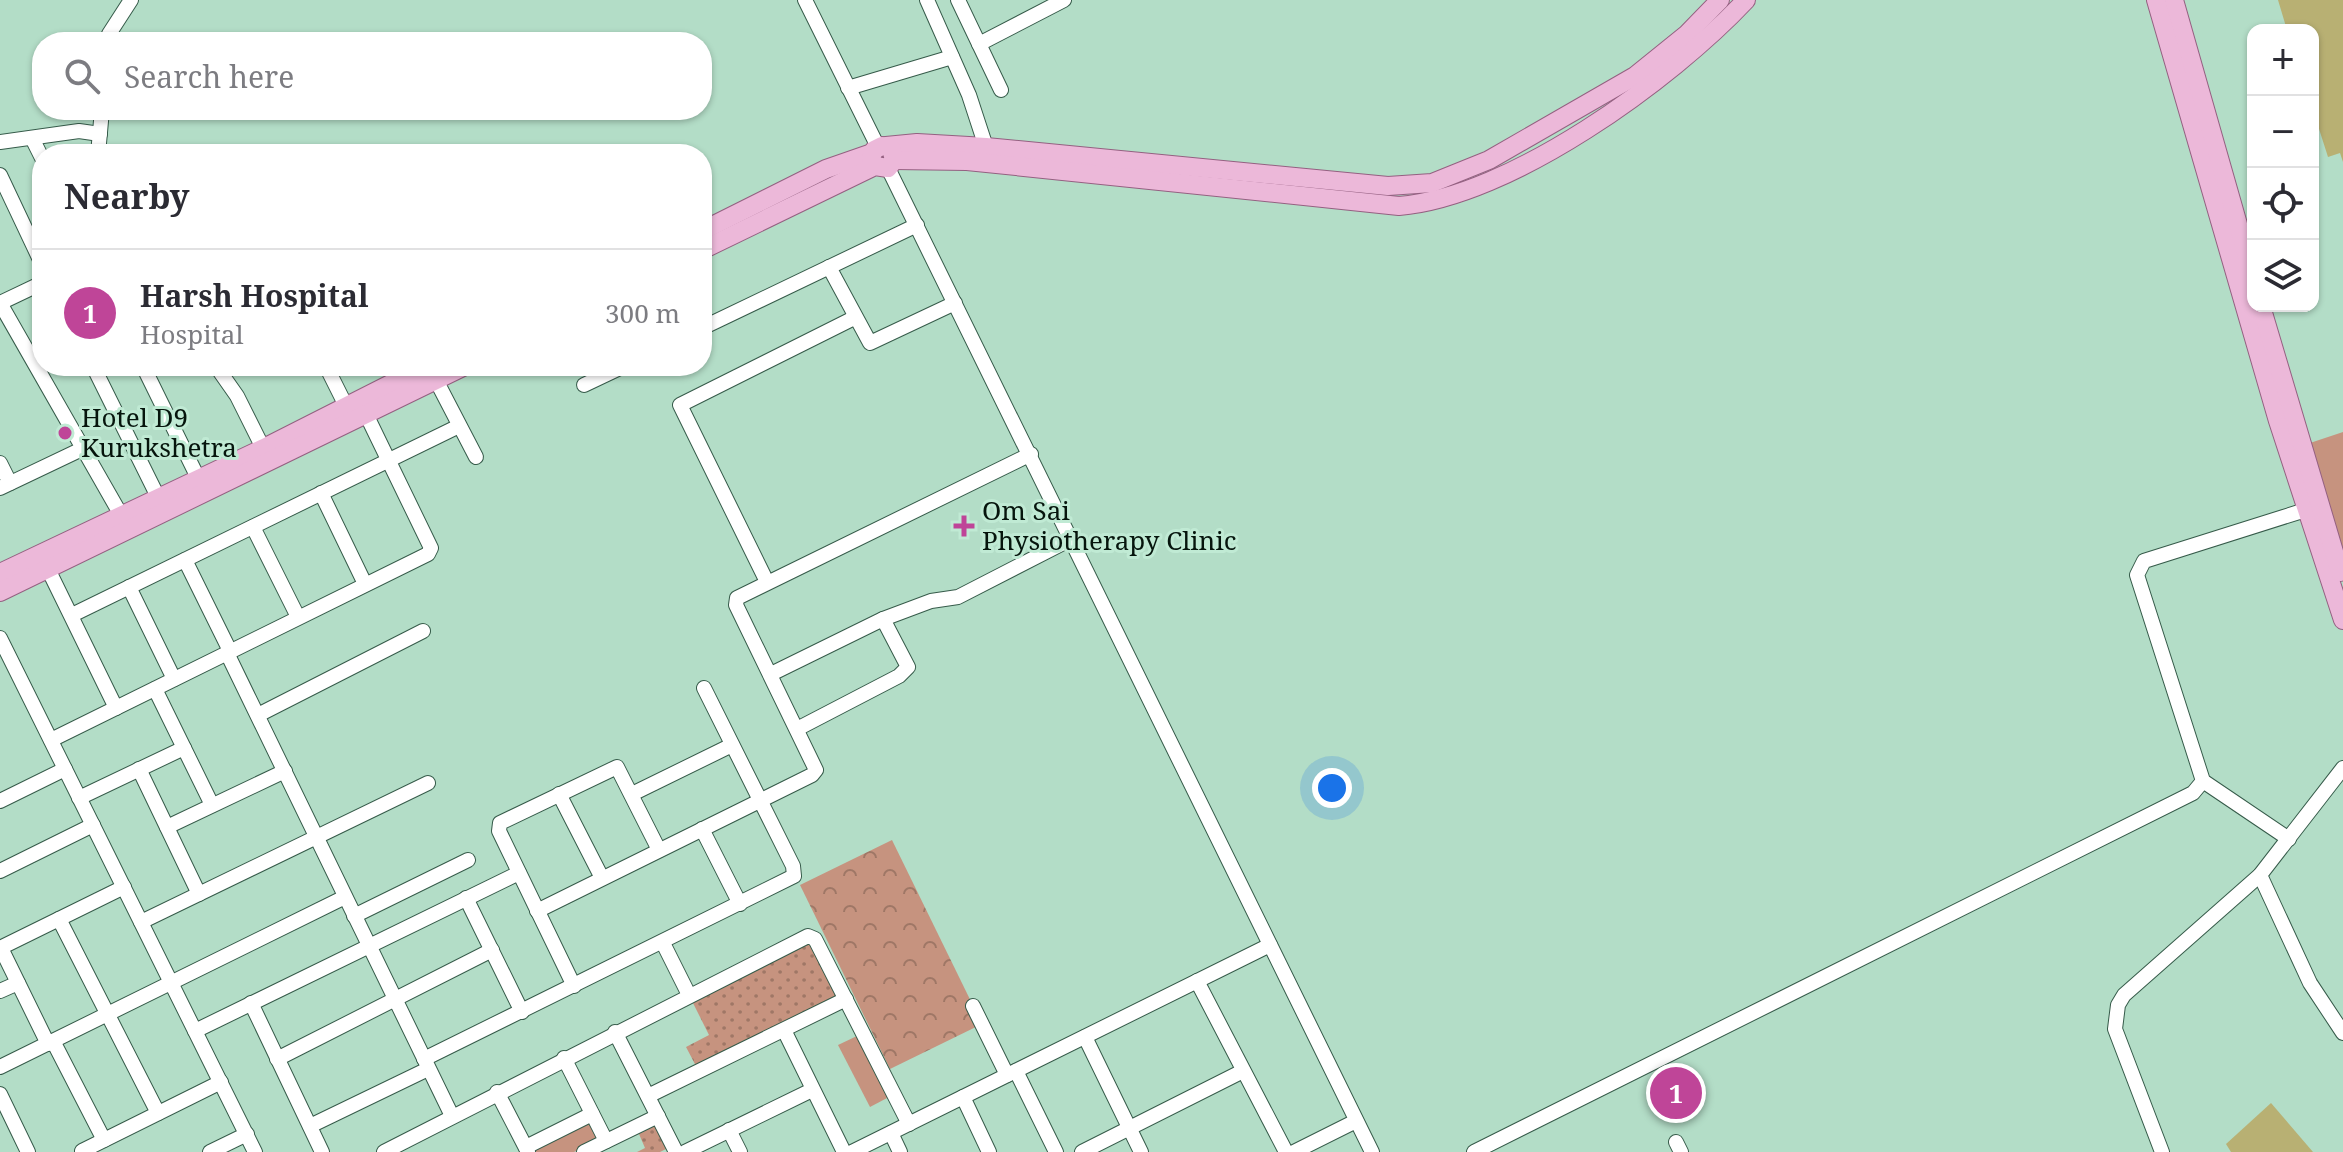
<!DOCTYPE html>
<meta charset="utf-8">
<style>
:root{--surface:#fff;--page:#f7f7f7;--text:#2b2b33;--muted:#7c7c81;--line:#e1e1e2;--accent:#bf4598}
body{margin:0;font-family:"Noto Serif",serif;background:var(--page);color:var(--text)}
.controls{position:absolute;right:24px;top:24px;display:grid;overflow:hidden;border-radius:16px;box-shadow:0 2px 6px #0004}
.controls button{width:72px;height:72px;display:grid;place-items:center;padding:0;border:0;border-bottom:2px solid var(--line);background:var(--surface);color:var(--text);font:40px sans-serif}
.you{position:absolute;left:1332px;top:788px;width:28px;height:28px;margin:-20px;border:6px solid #fff;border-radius:50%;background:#1a73e8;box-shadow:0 0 0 12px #1a73e833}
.badge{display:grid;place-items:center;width:52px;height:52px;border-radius:50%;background:var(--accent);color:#fff;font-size:26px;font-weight:700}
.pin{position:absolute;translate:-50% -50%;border:4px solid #fff;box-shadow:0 2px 8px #0006}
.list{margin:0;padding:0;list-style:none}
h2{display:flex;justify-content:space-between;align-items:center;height:104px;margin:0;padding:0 32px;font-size:34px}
h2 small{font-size:26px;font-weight:400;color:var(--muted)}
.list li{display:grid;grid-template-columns:52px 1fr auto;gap:24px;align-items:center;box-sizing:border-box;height:128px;padding:0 32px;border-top:2px solid var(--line)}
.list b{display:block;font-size:30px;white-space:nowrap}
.list p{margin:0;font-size:26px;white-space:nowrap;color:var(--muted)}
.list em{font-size:26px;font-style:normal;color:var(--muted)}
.icon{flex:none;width:44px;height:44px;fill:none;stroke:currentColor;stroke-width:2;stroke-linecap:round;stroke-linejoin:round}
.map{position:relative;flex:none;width:2343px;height:1152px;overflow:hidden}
.search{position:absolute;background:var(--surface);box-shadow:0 2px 6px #0004;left:32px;top:32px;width:680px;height:88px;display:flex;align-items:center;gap:20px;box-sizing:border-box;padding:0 28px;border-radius:32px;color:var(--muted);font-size:30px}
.panel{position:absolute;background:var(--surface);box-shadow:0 2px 6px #0004;left:32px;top:144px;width:680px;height:232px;border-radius:32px}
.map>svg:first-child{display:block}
.grass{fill:url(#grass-dots)}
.forest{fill:url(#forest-crowns)}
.park{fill:#c6937f}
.water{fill:#b8b073}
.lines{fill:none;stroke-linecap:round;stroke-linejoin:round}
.minor-casing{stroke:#365b4a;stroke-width:16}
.major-casing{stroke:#946081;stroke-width:20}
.minor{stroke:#fff;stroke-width:14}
.major{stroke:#ecb8d9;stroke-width:18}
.poi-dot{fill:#bf4598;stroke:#c0ead4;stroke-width:3}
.labels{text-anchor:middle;stroke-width:6;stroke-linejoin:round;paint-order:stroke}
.poi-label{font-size:26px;fill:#06150d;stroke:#c0ead4;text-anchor:start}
</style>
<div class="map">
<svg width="2343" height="1152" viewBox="0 0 2343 1152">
<defs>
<pattern id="grass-dots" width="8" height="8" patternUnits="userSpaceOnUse" patternTransform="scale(2)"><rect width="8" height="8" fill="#c6937f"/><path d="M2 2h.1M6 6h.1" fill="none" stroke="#9f7766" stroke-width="1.8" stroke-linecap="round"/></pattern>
<pattern id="forest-crowns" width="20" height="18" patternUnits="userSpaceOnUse" patternTransform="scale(2)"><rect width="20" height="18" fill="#c6937f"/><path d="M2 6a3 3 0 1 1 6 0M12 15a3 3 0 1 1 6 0" fill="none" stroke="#9f7766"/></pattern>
</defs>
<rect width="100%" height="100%" fill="#b3ddc7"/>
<g class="grass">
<path d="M 811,942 L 840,997 L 696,1066 L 686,1047 L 709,1035 L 692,1001 Z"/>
<path d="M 662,1122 L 674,1145 L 660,1152 L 637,1152 L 645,1148 L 639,1134 Z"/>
</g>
<path class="forest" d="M 892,840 L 982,1024 L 890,1069 L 800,885 Z"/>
<g class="park">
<path d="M 2343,432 L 2343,549 L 2310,443 Z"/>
<path d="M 857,1036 L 889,1097 L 870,1107 L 838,1045 Z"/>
<path d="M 596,1117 L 606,1137 L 574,1152 L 536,1152 L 534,1148 Z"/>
</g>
<g class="water">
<path d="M 2278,0 L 2343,0 L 2343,162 L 2340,153 L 2328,157 L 2313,110 L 2313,30 L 2287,30 Z"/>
<path d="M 2271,1103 L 2313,1152 L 2231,1152 L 2226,1144 Z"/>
</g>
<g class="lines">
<defs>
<g id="minor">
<path d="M 805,0 L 878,147"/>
<path d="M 927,0 L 969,95 L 986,147"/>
<path d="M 958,0 L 1001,90"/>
<path d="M 108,42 L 109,34 L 131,0"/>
<path d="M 979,44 L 1064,0"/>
<path d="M 848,88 L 952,57"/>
<path d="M 32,138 L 42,158"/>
<path d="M 0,142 L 79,131 L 100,134"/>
<path d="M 98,154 L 102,110"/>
<path d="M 888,168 L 1372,1152"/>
<path d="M 0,175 L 42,264"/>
<path d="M 829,267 L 870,343 L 955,303"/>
<path d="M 0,303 L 121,515"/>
<path d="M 0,303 L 42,283"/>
<path d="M 702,328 L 917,225"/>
<path d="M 93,366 L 158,497"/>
<path d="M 143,366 L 202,486"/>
<path d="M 216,366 L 237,396 L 267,456"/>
<path d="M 326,366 L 347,408"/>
<path d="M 436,380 L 476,457"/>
<path d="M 584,385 L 624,366"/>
<path d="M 0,463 L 10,483"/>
<path d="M 0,488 L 84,448"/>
<path d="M 321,493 L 365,584"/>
<path d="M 253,527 L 298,617"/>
<path d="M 185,560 L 230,651"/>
<path d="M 48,569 L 116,708"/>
<path d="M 767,582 L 680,405 L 854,318"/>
<path d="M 129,587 L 174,679"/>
<path d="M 72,615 L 459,426"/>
<path d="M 883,619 L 931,601 L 958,597 L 1073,538"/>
<path d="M 0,638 L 255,1152"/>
<path d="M 227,653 L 452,1116"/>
<path d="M 771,674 L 883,619 L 908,667 L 899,676 L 797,729"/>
<path d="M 155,689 L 212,805"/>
<path d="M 258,715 L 423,631"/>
<path d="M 51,740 L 428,554 L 431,548 L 366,414"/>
<path d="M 139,769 L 199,894"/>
<path d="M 559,794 L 602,878"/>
<path d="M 632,794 L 732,745"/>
<path d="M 79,798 L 184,748"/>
<path d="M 0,801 L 65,769"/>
<path d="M 167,827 L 285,771"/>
<path d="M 702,829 L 740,904"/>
<path d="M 2289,839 L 2203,781 L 2137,575 L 2144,561 L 2315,507"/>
<path d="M 0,871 L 93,825"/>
<path d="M 2260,875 L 2310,983 L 2343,1033"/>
<path d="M 466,898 L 522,1012"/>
<path d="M 537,911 L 812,775 L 816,770 L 736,605 L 737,598 L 1031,454"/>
<path d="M 354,916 L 468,860"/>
<path d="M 59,919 L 158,1113"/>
<path d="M 141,922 L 428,783"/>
<path d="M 663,943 L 689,995"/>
<path d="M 0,948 L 124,887"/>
<path d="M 1,948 L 48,1044"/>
<path d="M 1197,981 L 1286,1152"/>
<path d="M 574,986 L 499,831 L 500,823 L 617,767 L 659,850"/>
<path d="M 0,991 L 18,983"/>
<path d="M 251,1003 L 322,1152"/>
<path d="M 973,1006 L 1007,1075"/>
<path d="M 784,1030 L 844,1152"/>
<path d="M 195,1031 L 519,873"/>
<path d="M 615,1032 L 676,1152"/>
<path d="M 1085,1037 L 1141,1152"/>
<path d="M 53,1041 L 104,1140"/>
<path d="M 564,1058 L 606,1141"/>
<path d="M 277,1059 L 492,950"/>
<path d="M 424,1059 L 794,876 L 793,866 L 704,688"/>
<path d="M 0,1067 L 345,897"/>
<path d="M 1016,1071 L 1056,1152"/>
<path d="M 497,1092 L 528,1152"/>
<path d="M 0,1094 L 28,1152"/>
<path d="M 648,1096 L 846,999"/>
<path d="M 963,1097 L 989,1152"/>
<path d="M 310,1126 L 428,1069"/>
<path d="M 729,1130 L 740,1152"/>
<path d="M 891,1133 L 900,1152"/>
<path d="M 1676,1142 L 1681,1152"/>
<path d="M 526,1147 L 592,1114"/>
<path d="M 82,1151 L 221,1082"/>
<path d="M 210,1152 L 247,1134"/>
<path d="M 384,1152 L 808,936 L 815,939 L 909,1124"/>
<path d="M 584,1152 L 658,1116"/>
<path d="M 685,1152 L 812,1090"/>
<path d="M 852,1152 L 1270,945"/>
<path d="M 1082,1152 L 1243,1071"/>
<path d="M 1294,1152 L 1356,1121"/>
<path d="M 1474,1152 L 2193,793 L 2203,781"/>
<path d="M 2162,1152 L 2115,1029 L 2118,1005 L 2124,995 L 2260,875 L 2343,768"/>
</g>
<g id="major">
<path d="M 2156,0 L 2278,421 L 2343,620"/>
<path d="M 2174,0 L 2253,277"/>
<path d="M 886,146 L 917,143 L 986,147 L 1388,186 L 1432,183 L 1489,160 L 1635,76 L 1687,34 L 1720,0"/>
<path d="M 894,160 L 967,161 L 1399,206 C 1510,197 1671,80 1746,0"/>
<path d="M 702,231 L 826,169 L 872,153"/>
<path d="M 702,250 L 875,166 L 888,168 L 894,160 L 891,148 L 882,146 L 874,150 L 871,158 L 875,166"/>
<path d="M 2261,306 L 2340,572"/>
<path d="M 0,573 L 264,448 L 426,366"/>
<path d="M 0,592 L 465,366"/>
</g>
</defs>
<use href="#minor" class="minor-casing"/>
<use href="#major" class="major-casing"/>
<use href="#minor" class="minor"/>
<use href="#major" class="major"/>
</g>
<g class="poi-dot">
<circle cx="65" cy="433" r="8"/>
<path d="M960 514h8v8h8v8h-8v8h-8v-8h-8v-8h8z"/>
</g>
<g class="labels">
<g class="poi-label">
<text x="81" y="427">Hotel D9<tspan x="81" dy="30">Kurukshetra</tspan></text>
<text x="982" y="520">Om Sai<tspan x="982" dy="30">Physiotherapy Clinic</tspan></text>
</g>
</g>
</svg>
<div class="controls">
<button>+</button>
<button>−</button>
<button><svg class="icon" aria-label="locate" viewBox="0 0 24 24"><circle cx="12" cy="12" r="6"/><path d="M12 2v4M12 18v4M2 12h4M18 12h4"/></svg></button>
<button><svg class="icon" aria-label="layers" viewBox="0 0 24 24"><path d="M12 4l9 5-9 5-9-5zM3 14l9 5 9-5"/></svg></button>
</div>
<div class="you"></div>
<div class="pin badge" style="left:1676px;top:1093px">1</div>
<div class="search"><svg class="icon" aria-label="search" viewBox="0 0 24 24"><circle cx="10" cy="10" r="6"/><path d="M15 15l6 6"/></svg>Search here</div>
<section class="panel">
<h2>Nearby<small></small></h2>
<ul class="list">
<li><span class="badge">1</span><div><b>Harsh Hospital</b><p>Hospital</p></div><em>300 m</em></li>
</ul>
</section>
</div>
